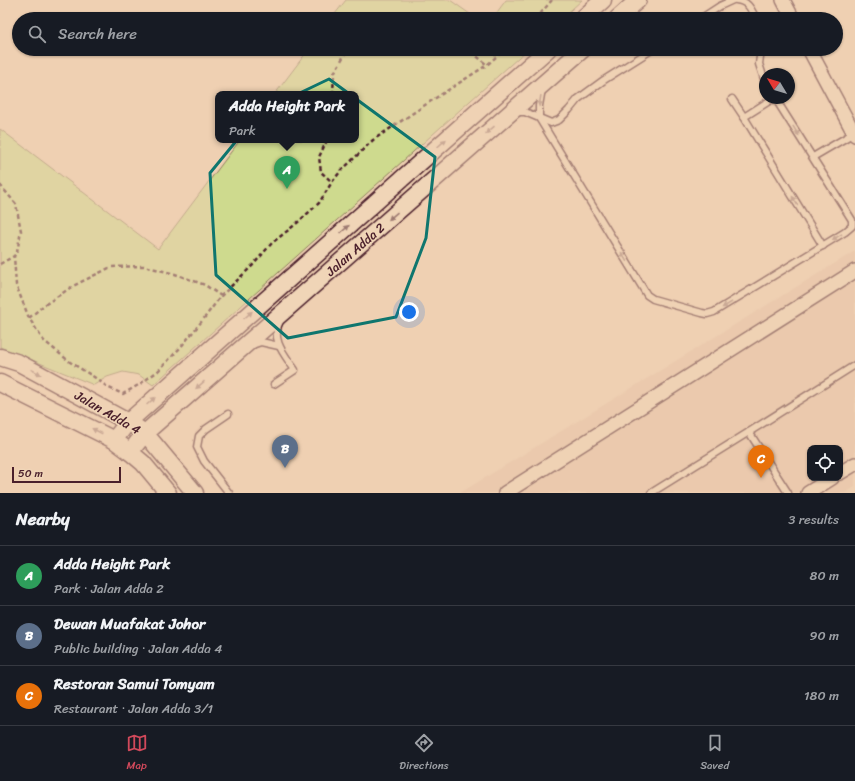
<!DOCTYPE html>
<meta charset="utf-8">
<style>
:root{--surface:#171b24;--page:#20242c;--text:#f1f3f6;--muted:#9ea1a6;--line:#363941;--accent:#d1495b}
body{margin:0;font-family:Sriracha,sans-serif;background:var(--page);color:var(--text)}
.controls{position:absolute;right:12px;bottom:12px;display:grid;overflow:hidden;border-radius:8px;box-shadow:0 1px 3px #0004}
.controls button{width:36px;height:36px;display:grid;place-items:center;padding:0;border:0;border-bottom:1px solid var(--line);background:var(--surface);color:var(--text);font:20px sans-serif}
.compass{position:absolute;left:759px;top:68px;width:36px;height:36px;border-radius:50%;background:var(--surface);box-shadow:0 1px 3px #0004;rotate:308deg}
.scale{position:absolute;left:12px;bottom:10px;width:109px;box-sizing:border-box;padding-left:4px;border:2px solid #4a1f2b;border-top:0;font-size:11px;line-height:14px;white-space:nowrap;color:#4a1f2b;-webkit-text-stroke:3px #f0d5b7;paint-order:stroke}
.you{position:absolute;left:409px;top:312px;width:14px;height:14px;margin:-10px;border:3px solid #fff;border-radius:50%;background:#1a73e8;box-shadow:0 0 0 6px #1a73e833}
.badge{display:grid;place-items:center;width:26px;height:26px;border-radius:50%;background:var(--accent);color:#fff;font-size:13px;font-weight:700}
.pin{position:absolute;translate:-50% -33px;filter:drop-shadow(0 1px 2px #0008)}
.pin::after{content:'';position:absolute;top:21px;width:14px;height:12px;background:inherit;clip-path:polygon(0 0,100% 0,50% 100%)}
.popup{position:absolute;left:215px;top:91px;width:144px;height:52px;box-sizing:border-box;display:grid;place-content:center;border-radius:8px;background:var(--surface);filter:drop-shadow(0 1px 3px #0005);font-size:13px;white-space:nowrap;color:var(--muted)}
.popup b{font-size:15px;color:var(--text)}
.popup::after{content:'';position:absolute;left:50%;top:100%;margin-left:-8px;border:8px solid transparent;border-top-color:var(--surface)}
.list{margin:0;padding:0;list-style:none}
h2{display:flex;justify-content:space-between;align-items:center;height:52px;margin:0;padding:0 16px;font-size:17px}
h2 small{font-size:13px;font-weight:400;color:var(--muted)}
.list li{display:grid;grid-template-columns:26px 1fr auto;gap:12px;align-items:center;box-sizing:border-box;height:60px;padding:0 16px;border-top:1px solid var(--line)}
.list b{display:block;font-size:15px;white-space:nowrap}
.list p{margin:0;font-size:13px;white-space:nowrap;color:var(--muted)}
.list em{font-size:13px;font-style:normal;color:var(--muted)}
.icon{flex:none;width:22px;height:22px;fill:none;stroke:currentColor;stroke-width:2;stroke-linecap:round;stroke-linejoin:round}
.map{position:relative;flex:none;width:855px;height:493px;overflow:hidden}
.search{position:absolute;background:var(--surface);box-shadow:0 1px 3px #0004;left:12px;right:12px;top:12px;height:44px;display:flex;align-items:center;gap:10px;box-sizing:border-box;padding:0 14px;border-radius:22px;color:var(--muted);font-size:15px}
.sheet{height:232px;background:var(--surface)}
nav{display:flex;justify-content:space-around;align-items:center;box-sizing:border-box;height:56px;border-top:1px solid var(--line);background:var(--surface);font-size:11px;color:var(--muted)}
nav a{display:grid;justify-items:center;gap:2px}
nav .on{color:var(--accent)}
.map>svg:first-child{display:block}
.built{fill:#e6c2a6;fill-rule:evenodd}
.green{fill:#ceda8e;stroke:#8c7c5c}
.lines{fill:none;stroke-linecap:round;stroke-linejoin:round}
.service-casing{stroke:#4a1f2b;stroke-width:9}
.minor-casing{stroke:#4a1f2b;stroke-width:16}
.tertiary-casing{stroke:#4a1f2b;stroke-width:19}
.path{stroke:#4a1f2b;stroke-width:2.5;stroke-dasharray:4 3;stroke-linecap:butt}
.service{stroke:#f0d5b7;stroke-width:6}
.minor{stroke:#f0d5b7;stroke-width:13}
.tertiary{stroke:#f0d5b7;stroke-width:16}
.oneway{fill:#9d7a71}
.marked{fill:none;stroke:#0f766e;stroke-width:3;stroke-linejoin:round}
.labels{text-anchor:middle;stroke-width:3;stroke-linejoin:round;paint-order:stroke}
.street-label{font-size:13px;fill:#4a1f2b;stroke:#f0d5b7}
</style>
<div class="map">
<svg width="855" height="493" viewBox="0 0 855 493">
<rect width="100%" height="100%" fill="#efd0b2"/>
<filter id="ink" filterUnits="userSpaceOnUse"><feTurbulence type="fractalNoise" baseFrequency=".025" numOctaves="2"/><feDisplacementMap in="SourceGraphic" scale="8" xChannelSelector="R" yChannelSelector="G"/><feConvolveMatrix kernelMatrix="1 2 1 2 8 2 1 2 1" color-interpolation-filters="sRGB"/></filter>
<g filter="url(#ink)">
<path class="built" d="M 855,251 L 855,487 L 845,493 L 460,493 ZM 810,448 L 840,448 L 840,478 L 810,478 Z"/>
<g class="green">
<path d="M 346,0 L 450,0 L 477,19 L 331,19 Z"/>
<path d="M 506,0 L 582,0 L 561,19 L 492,19 Z"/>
<path d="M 309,49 L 528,49 L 153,385 L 139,375 L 123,372 L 107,377 L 94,385 L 0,347 L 0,129 L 158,249 L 240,140 L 356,140 L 356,94 L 275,94 Z"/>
</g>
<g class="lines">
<defs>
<g id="service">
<path d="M 736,0 C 748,1 751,9 756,19"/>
<path d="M 700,19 L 720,6 L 733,0"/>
<path d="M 761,49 L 759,64 L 765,82"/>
<path d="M 542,89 L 539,106 L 539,118 L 647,295 L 653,299 L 702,313 L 707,314 L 714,312 L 845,232 L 852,226 L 852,220 L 775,98"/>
<path d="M 732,99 L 744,117 L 823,246"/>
<path d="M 517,112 L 525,112 L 551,123 L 559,120 L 569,110 L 578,99 L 604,80 L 653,49"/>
<path d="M 744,117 L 774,98"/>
<path d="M 813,157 L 854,133"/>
<path d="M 255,344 L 261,342 L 279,346"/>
<path d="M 274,384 L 295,370 C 285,355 270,340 280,321"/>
<path d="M 228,414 L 206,429 L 199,436 L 197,447 L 204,461 L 229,493"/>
<path d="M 749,432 L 788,493"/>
<path d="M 651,493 L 749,432 L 855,365"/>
</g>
<g id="minor">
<path d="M 783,0 L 793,19"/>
<path d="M 809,49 L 855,135"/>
<path d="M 840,473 L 855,464"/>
<path d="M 505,493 L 855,271"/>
<path d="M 808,493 L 832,478"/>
</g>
<g id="tertiary">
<path d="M 582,19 L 603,0"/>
<path d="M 617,19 L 638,0"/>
<path d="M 0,357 L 19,363 L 128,422 L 145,433 L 195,493"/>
<path d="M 0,383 L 114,440 L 130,452 L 143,463 L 168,493"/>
<path d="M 114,440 L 128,422 L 548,49"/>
<path d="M 130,452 L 145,433 L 583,49"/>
</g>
</defs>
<use href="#service" class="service-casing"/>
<use href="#minor" class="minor-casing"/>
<use href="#tertiary" class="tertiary-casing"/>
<g class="path">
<path d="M 536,19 L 552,0"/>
<path d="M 458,49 L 473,53 L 487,65"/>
<path d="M 333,94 L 334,73 L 348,49"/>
<path d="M 327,140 L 319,157 L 321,172 L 332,182"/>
<path d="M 0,185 L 16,204 L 21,231 L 17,252 L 14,256"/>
<path d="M 0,264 L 14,256 L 16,285 L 29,318 L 43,340 L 70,362 L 94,377 L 109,388 L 123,394 L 140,384 L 158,371 L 180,348 L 202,321 L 221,296 L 253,265 L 272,243 L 296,224 L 319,203 L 332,182 L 340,172 L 373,140 L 431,101 L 487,65 L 505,49"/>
<path d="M 29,318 L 43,306 L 73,286 L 111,267 L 144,266 L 175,274 L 205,285 L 221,296"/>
</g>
<use href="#service" class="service"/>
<use href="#minor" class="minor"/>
<use href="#tertiary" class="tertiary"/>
</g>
<defs><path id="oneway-solid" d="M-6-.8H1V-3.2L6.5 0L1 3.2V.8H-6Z"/></defs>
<g class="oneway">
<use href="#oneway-solid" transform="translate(540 101) rotate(99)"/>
<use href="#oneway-solid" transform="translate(490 130) rotate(139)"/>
<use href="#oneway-solid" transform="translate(796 131) rotate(58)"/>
<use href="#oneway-solid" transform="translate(442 143) rotate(-42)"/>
<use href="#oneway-solid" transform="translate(795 201) rotate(-121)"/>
<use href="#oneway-solid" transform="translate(393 216) rotate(139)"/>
<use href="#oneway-solid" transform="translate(345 229) rotate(-42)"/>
<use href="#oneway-solid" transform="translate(837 237) rotate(148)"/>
<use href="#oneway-solid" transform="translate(624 257) rotate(-121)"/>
<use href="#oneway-solid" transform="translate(727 305) rotate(149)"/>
<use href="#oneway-solid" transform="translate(248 315) rotate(-42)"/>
<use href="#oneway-solid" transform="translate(36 372) rotate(28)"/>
<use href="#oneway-solid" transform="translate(200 385) rotate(139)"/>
<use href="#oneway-solid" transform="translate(151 401) rotate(-42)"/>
<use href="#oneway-solid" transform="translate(97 431) rotate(-153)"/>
</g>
</g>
<path d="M0 0H855V493H0ZM 329,79 L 435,157 L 426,238 L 396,317 L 288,338 L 216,275 L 210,173 L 260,112 Z" fill="#efd0b2" fill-opacity=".55" fill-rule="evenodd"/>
<path class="marked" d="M 329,79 L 435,157 L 426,238 L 396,317 L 288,338 L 216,275 L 210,173 L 260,112 Z"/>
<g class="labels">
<g class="street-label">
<text transform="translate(355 249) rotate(-41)" y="5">Jalan Adda 2</text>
<text transform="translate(108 412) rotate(30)" y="5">Jalan Adda 4</text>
</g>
</g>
</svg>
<div class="controls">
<button><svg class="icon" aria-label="locate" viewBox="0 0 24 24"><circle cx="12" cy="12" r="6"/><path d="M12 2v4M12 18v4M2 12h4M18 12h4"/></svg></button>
</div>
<svg class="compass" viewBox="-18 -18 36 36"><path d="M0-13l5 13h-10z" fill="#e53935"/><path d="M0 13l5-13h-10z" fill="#9ea1a6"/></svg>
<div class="scale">50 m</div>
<div class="you"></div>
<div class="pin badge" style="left:287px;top:189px;background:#2e9e5b">A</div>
<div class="popup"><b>Adda Height Park</b>Park</div>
<div class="pin badge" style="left:285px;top:468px;background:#5c6f8a">B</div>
<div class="pin badge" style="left:761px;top:478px;background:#e8710a">C</div>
<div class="search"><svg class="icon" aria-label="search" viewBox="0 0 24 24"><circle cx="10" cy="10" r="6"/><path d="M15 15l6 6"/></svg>Search here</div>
</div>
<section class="sheet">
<h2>Nearby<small>3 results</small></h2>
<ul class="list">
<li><span class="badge" style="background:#2e9e5b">A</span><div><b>Adda Height Park</b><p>Park · Jalan Adda 2</p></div><em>80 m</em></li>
<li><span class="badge" style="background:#5c6f8a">B</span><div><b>Dewan Muafakat Johor</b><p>Public building · Jalan Adda 4</p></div><em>90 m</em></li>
<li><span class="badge" style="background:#e8710a">C</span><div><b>Restoran Samui Tomyam</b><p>Restaurant · Jalan Adda 3/1</p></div><em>180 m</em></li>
</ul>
</section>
<nav>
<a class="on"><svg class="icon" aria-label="map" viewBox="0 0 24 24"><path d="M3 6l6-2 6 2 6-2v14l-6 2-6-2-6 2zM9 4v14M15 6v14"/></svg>Map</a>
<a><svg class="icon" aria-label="directions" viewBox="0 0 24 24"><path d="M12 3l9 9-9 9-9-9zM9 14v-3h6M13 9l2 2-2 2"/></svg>Directions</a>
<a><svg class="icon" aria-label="saved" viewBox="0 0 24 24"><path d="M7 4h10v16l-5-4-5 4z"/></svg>Saved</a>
</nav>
